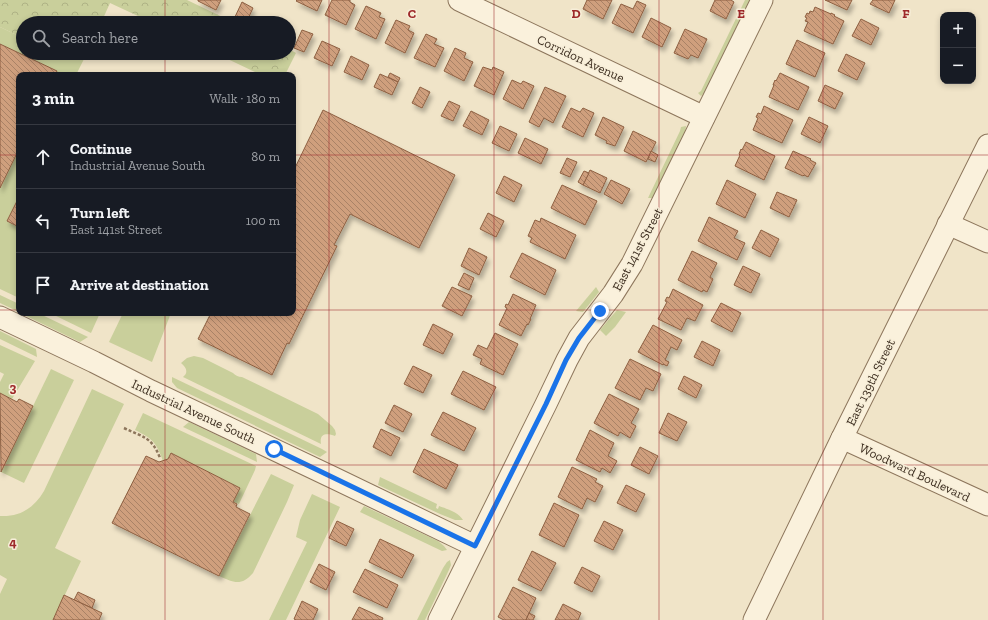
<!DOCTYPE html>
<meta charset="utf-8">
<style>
:root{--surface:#171b24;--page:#20242c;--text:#f1f3f6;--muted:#9ea1a6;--line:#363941}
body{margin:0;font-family:"Zilla Slab",serif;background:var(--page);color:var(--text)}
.controls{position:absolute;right:12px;top:12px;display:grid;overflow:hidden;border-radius:8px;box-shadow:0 2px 6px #0003}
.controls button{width:36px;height:36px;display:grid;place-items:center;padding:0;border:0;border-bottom:1px solid var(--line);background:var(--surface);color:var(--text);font:20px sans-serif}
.stop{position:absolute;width:12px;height:12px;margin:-9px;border:3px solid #1a73e8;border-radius:50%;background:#fff}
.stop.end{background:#1a73e8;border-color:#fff;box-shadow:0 1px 4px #0008}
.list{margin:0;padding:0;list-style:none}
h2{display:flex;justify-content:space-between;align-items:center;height:52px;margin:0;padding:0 16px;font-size:17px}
h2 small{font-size:13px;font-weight:400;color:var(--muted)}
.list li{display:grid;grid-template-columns:26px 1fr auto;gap:12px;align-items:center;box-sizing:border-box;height:64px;padding:0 16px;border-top:1px solid var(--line)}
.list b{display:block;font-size:15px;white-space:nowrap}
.list p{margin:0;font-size:13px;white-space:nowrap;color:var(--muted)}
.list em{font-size:13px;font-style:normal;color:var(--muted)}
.icon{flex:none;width:22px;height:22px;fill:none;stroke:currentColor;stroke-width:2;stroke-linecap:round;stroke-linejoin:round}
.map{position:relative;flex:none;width:988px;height:620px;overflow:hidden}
.search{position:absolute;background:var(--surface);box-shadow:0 2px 6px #0003;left:16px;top:16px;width:280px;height:44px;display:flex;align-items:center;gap:10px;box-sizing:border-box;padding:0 14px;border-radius:22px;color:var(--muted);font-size:15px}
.panel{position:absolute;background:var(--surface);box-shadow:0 2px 6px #0003;left:16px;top:72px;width:280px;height:244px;border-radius:8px}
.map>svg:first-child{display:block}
.grass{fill:#c9cf9b}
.forest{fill:url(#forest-crowns)}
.building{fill:url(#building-back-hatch);stroke:#8d5f41;filter:url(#shadow)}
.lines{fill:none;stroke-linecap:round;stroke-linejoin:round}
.minor-casing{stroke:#8d765c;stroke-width:23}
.path{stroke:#8d765c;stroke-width:2.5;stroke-dasharray:3 2;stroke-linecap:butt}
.minor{stroke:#faf1dc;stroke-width:21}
.route{stroke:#1a73e8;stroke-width:5}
.grid{fill:none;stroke:#9e2a2b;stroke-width:1;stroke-opacity:0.55}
.labels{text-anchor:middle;stroke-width:3;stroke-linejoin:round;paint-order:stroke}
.street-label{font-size:13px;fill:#3d2e20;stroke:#f7eed8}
.grid-label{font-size:13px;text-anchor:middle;font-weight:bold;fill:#9e2a2b;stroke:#f7eed8;stroke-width:3;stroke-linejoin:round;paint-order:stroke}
</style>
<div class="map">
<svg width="988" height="620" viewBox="0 0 988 620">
<defs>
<pattern id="forest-crowns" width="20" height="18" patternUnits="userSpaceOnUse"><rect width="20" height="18" fill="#c9cf9b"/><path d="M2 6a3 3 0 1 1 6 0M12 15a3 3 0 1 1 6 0" fill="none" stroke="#aeb285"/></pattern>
<pattern id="building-back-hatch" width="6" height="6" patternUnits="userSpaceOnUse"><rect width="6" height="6" fill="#cf9f7d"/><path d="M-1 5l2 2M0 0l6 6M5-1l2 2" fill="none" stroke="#a98266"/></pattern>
<filter id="shadow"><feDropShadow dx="2.5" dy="4.5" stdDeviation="2" flood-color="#0004"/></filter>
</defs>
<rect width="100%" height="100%" fill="#f0e4c8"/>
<g class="grass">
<path d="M 745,0 L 750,0 L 704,93 L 701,96 L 698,93 L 701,91 Z"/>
<path d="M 0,27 L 23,38 L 23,53 L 87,53 L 76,75 L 55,75 L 57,71 L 0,44 Z"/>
<path d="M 686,126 L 685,134 L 653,198 L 648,198 L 680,131 L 681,127 Z"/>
<path d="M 19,149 L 19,197 L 7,221 L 19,227 L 19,298 L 0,289 L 0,188 Z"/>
<path d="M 596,287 L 599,292 L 583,312 L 576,311 Z"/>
<path d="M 0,295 L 19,304 L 19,312 L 0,303 Z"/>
<path d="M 617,310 L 626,312 L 615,327 L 606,336 L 600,330 Z"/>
<path d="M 20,313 L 38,313 L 88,337 L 80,342 Z"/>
<path d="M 50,313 L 100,313 L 91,333 Z"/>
<path d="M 123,313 L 171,313 L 152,362 L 109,342 Z"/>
<path d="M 0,331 L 36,349 L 37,357 L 0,339 Z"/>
<path d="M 0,345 L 35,361 L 12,399 L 0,393 L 0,382 L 4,374 L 0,372 Z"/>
<path d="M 194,356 L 203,358 L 233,373 C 235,375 238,377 242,377 L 318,414 L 332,426 L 335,430 L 336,434 L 335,436 C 327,433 319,433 321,444 L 183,377 C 189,372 186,367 181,363 L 187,358 Z"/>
<path d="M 51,369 L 74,380 L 24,483 L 1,472 Z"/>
<path d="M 172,377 L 322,449 L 327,452 L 320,457 L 177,388 L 172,382 Z"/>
<path d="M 92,389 L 124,404 L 55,548 L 81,561 L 53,620 L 0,620 L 0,594 L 7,579 L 0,575 L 0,516 C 20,517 34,508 44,491 Z"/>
<path d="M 143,413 L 256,466 L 255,470 L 239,504 L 233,502 L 240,488 L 171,453 L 168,459 L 163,461 C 156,442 153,439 135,430 Z"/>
<path d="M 189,422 L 256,454 L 257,462 L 183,427 Z"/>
<path d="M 271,474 L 294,485 L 287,502 L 253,573 C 241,587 233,582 219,576 Z"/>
<path d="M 380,477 L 437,504 L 436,508 L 438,509 L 439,506 C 447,509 458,512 463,520 L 455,520 L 440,514 L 378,485 Z"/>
<path d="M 312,494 L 340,507 L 286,620 L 269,620 L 307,542 L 296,537 L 300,520 Z"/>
<path d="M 364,506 L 438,541 L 444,546 L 447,550 L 442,551 L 360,512 Z"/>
<path d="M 450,560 L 451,565 L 448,572 L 425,620 L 417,620 L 443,568 L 447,562 Z"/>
</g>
<g class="forest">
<path d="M 0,0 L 187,0 L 235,23 L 153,23 L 110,3 L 101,23 L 23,23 L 23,38 L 0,27 Z"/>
<path d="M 289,49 L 296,53 L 285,75 L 261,75 L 215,53 L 289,53 Z"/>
</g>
<g class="building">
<path d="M 198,0 L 221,0 L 216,10 L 198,1 Z"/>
<path d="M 297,0 L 322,0 L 317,11 L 296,1 Z"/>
<path d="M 332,0 L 350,0 L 350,2 L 355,5 L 346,25 L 325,15 Z"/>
<path d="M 587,0 L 612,0 L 603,19 L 583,9 Z"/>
<path d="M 715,0 L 731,0 L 734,2 L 726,19 L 710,11 Z"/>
<path d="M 825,0 L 852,0 L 847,10 Z"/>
<path d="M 873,0 L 895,0 L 889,13 L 870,4 Z"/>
<path d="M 637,1 L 646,5 L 633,33 L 612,23 L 621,4 L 633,9 Z"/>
<path d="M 242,2 L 253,8 L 246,23 L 243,23 L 234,19 Z"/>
<path d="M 366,6 L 381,13 L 379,17 L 385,19 L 376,39 L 355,29 Z"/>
<path d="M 815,7 L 831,14 L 831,13 L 835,15 L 834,16 L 844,21 L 833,44 L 804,31 L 808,22 L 805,21 L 807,18 L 805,17 L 807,13 L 809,14 L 810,11 L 813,12 Z"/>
<path d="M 271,17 L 282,22 L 281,23 L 268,23 Z"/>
<path d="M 651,18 L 671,28 L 662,47 L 642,37 Z"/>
<path d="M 861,19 L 879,28 L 871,45 L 852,36 Z"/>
<path d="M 396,20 L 410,26 L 408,30 L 414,33 L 405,53 L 385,43 Z"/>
<path d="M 685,29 L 707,39 L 698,58 L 691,55 L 688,59 L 674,53 Z"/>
<path d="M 302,30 L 313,34 L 304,52 L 294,48 Z"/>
<path d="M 426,34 L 437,39 L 434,44 L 444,48 L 435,67 L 414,58 Z"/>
<path d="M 797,40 L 825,53 L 815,77 L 786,64 Z"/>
<path d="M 322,41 L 340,49 L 332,66 L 314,58 Z"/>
<path d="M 0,44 L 57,71 L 55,75 L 19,75 L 19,149 L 0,188 Z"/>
<path d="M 455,48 L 466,53 L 464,58 L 473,62 L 464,81 L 444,71 Z"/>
<path d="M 846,54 L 865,63 L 857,80 L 838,71 Z"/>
<path d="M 351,56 L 369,65 L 362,80 L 344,72 Z"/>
<path d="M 483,67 L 492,70 L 493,67 L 504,72 L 494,95 L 474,86 Z"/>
<path d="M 390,73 L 400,78 L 398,82 L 388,77 Z"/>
<path d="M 780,73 L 809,87 L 798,110 L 769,97 L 774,85 L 773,85 L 775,80 L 776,81 Z"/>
<path d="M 380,74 L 398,82 L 392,95 L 374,87 Z"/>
<path d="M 512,80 L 521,84 L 523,81 L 534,86 L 523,109 L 503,99 Z"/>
<path d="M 825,85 L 843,93 L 835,109 L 818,101 Z"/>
<path d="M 420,87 L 430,92 L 422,108 L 412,103 Z"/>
<path d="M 545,87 L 566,96 L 553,123 L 544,118 L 539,127 L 529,122 Z"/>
<path d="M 449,101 L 460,106 L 453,121 L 441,116 Z"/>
<path d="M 764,106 L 793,120 L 782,143 L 753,130 L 758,118 L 756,117 L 758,113 L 761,114 Z"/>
<path d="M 571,108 L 580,112 L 583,108 L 594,113 L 583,137 L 562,127 Z"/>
<path d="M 323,110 L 455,175 L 419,248 L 350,214 L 334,245 L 337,246 L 289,344 L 287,343 L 272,375 L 198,339 L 211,313 L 293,313 L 293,172 Z"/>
<path d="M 471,111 L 489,120 L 482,135 L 463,126 Z"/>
<path d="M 603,117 L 624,127 L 615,146 L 606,143 L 607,141 L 595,135 Z"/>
<path d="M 809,117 L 828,126 L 820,143 L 801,134 Z"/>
<path d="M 500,126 L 517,134 L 509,151 L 492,143 Z"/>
<path d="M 633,131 L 656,142 L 646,162 L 624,151 Z"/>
<path d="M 525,138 L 548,149 L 541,164 L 518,153 Z"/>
<path d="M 746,142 L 775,156 L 764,180 L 735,166 L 740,155 L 739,154 L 741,149 L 742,150 Z"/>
<path d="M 651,151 L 658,155 L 655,162 L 648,159 Z"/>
<path d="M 793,151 L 811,159 L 810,160 L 816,163 L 808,177 L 804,175 L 803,176 L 785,168 Z"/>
<path d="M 567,158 L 577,162 L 570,177 L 560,173 Z"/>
<path d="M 590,170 L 607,178 L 600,193 L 583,185 Z"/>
<path d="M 584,171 L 589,173 L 583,185 L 578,182 Z"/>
<path d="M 504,176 L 522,185 L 514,202 L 496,193 Z"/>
<path d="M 611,180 L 630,189 L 622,204 L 604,194 Z"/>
<path d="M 727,180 L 756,194 L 745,218 L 716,204 Z"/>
<path d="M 562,185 L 597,201 L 585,225 L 551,208 Z"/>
<path d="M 777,192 L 797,200 L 789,217 L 770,208 Z"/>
<path d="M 19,197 L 19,227 L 7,221 Z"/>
<path d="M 488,213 L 504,221 L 496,237 L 480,229 Z"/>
<path d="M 709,217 L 738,231 L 734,238 L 745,243 L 737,260 L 698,241 Z"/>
<path d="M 541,218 L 576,235 L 565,259 L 530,242 L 532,238 L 528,236 L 535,220 L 540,222 Z"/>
<path d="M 761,230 L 779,239 L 770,257 L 752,248 Z"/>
<path d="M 469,248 L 487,257 L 479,275 L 461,266 Z"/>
<path d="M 692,251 L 717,263 L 710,277 L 713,279 L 707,292 L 703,290 L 702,292 L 678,280 Z"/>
<path d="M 522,253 L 556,270 L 545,295 L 510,277 Z"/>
<path d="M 743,266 L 760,274 L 751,293 L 734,285 Z"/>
<path d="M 464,273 L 474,278 L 469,290 L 458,285 Z"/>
<path d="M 452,287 L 472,296 L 462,316 L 442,306 Z"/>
<path d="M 673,289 L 703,305 L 695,321 L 687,318 L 681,330 L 658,319 L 667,302 L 665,301 L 667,297 L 669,298 Z"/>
<path d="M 513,294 L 536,305 L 530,319 L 531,319 L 528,325 L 527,324 L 521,336 L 499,325 L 507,308 L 505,307 L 506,304 L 508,305 Z"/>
<path d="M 721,303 L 741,313 L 732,332 L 711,321 Z"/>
<path d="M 433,324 L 453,334 L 443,354 L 423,345 Z"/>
<path d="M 653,325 L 682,340 L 677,350 L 671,347 L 665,360 L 669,362 L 667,366 L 663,364 L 663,365 L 638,352 Z"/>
<path d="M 495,333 L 518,344 L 503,375 L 480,364 L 482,359 L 473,355 L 478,345 L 487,349 Z"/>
<path d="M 702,341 L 720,350 L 713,366 L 694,357 Z"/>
<path d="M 630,359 L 661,374 L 653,391 L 646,388 L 640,400 L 615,388 Z"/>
<path d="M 413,366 L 432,375 L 423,393 L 404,384 Z"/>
<path d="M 463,371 L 496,387 L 484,410 L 451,394 Z"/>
<path d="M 684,376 L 702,385 L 696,398 L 678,389 Z"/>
<path d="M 0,393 L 17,402 L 19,399 L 33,406 L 1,472 Z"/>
<path d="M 609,394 L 639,409 L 631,423 L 636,426 L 630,438 L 620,432 L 618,436 L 594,423 Z"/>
<path d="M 394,405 L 412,414 L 403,432 L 385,423 Z"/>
<path d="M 443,412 L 476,428 L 464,451 L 431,435 Z"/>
<path d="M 668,413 L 687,422 L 677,441 L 659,433 Z"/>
<path d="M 381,429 L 400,438 L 391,456 L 373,447 Z"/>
<path d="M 590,430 L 614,443 L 608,456 L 617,461 L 610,473 L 602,468 L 600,472 L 576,460 Z"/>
<path d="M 640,447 L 658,456 L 649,474 L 631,465 Z"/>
<path d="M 424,449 L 458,465 L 446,489 L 413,472 Z"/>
<path d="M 171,453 L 240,488 L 233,502 L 237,504 L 236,507 L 250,514 L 219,576 L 112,523 L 146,456 L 159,462 L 168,459 Z"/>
<path d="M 572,467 L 597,479 L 595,482 L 603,486 L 595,502 L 587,498 L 582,509 L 558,497 Z"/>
<path d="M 626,485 L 645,494 L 636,512 L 617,503 Z"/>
<path d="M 554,503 L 579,515 L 564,547 L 539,535 Z"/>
<path d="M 337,521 L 354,529 L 346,546 L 329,538 Z"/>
<path d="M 604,521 L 623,530 L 613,550 L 594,541 Z"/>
<path d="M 380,539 L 414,555 L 402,578 L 369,562 Z"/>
<path d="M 532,551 L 556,563 L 541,591 L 518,580 Z"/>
<path d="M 319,564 L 335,572 L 326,590 L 310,582 Z"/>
<path d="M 582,567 L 600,576 L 592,592 L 574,583 Z"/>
<path d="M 365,569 L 398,585 L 387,608 L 353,592 Z"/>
<path d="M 513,587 L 536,598 L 526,620 L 504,620 L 498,617 Z"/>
<path d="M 78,592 L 95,600 L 92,608 L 74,600 Z"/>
<path d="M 64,595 L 102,613 L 99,620 L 53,620 Z"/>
<path d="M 302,601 L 318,609 L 313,620 L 296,620 L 294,619 Z"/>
<path d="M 563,604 L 581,613 L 578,620 L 555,620 Z"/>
<path d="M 359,607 L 383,618 L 382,620 L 352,620 Z"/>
<path d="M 529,613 L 535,616 L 533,620 L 526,620 Z"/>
</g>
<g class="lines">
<defs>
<g id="minor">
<path d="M 459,0 L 704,117"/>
<path d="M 948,224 L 988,242"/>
<path d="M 0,317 L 94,362 L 151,391 L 334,478 L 475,546"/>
<path d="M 842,438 L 988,505"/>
<path d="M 439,620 L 546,404 L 567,360 L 579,338 L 613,294 L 632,264 L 762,0"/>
<path d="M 754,620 L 842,438 L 988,145"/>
</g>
</defs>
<use href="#minor" class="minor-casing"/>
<path class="path" d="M 124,428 C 143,437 152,437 160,458"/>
<use href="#minor" class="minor"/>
</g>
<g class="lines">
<path class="route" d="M 274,449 L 475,546 L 546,404 L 566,360 L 579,338 L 600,311"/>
</g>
<path class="grid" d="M 165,0 L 165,23M 329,0 L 329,620M 494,0 L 494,620M 659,0 L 659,620M 823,0 L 823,620M 165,53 L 165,75M 0,155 L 19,155M 293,155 L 988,155M 0,310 L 19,310M 293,310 L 988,310M 165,313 L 165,620M 0,465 L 988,465"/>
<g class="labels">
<g class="street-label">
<text transform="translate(581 58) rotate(25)" y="5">Corridon Avenue</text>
<text transform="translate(637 249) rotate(-62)" y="5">East 141st Street</text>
<text transform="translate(870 382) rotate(-64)" y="5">East 139th Street</text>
<text transform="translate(194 411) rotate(25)" y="5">Industrial Avenue South</text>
<text transform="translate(915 472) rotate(25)" y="5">Woodward Boulevard</text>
</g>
</g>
<g class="grid-label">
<text x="412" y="18">C</text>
<text x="576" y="18">D</text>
<text x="741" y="18">E</text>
<text x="906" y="18">F</text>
<text x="13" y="392">3</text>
<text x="13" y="547">4</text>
</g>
</svg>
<div class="controls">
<button>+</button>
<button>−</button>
</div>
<div class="stop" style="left:274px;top:449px"></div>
<div class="stop end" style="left:600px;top:311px"></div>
<div class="search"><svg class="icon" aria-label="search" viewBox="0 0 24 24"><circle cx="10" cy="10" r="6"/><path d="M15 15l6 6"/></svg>Search here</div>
<section class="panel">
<h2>3 min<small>Walk · 180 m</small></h2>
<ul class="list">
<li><svg class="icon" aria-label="ahead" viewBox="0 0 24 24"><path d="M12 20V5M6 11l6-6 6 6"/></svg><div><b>Continue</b><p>Industrial Avenue South</p></div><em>80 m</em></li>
<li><svg class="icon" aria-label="left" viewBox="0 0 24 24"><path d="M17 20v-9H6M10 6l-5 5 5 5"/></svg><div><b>Turn left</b><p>East 141st Street</p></div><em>100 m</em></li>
<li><svg class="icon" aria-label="arrive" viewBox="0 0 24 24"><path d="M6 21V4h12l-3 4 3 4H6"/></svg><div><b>Arrive at destination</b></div></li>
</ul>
</section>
</div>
